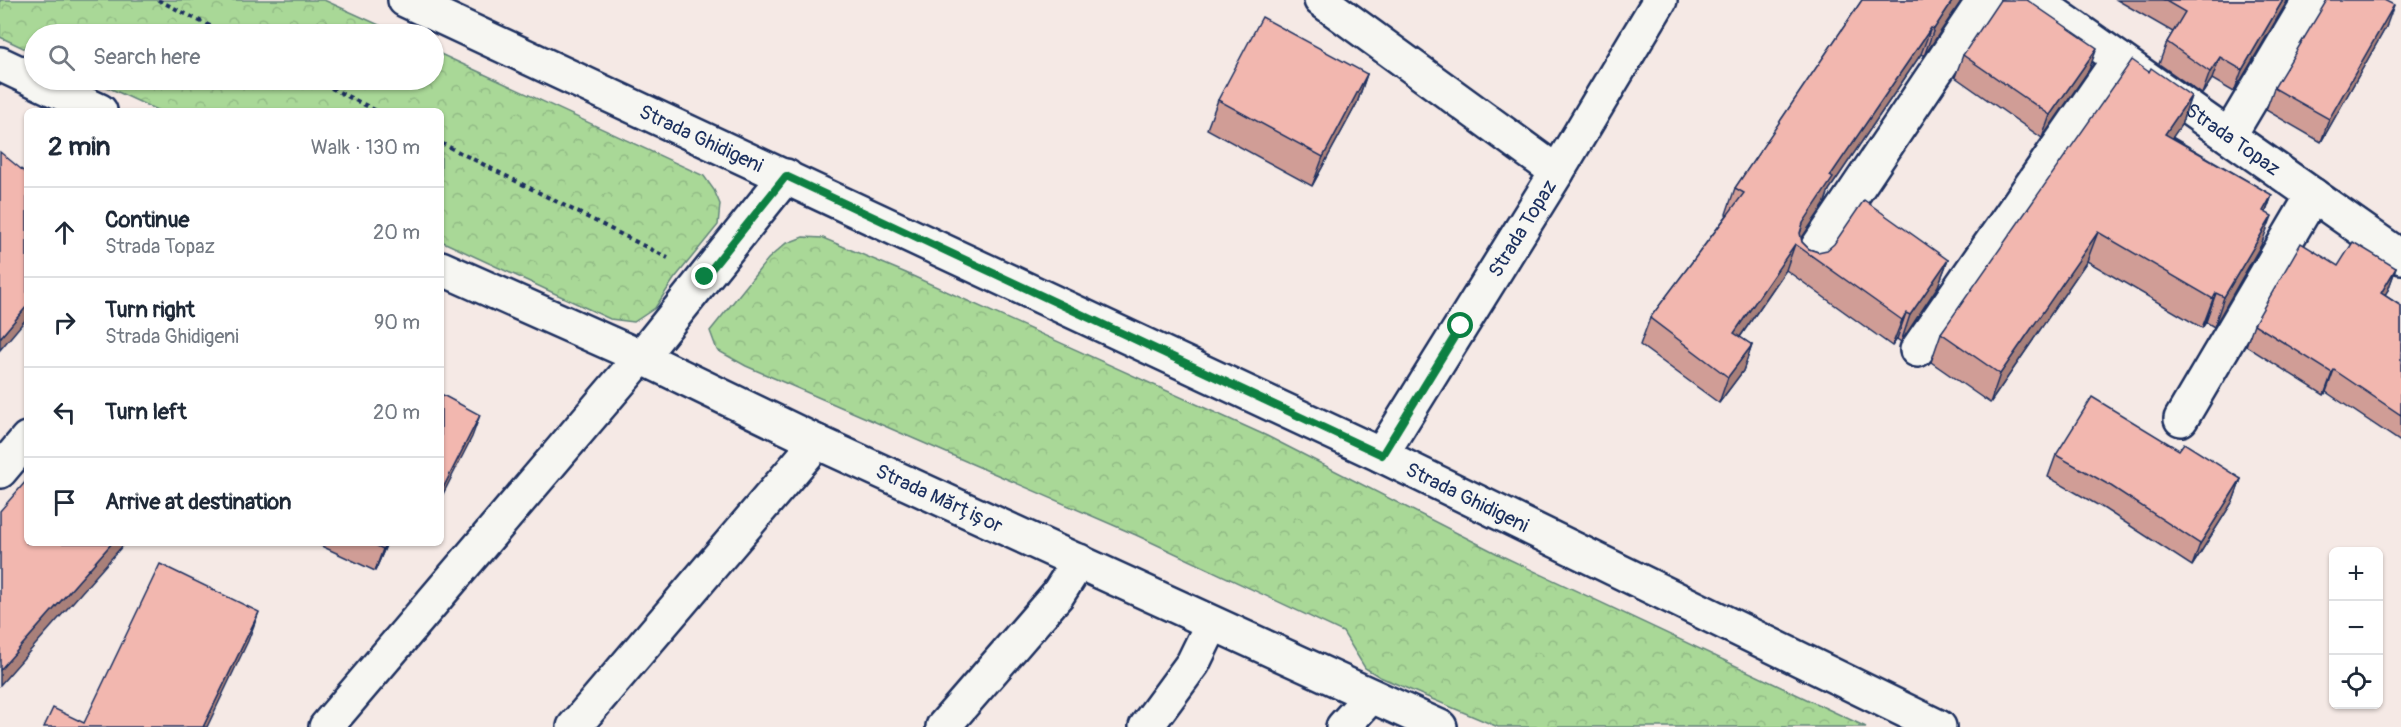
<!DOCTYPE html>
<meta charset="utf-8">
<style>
:root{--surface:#fff;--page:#f6f6f7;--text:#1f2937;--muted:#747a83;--line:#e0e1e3}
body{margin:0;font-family:Pangolin,sans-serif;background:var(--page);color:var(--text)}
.controls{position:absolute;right:18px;bottom:18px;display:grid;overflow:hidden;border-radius:9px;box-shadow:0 2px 4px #0004}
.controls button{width:54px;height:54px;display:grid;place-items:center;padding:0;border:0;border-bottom:2px solid var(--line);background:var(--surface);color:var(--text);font:30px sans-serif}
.stop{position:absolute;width:18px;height:18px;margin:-14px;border:4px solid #0b8043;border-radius:50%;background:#fff}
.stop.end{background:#0b8043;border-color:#fff;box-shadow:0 2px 6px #0008}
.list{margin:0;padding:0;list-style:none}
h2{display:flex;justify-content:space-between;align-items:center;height:78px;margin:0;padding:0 24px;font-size:26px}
h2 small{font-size:20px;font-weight:400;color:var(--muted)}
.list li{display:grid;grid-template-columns:39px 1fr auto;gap:18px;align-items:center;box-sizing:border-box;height:90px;padding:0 24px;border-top:2px solid var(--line)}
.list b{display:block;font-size:22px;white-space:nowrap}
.list p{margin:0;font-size:20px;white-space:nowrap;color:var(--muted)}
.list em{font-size:20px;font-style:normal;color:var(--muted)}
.icon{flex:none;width:33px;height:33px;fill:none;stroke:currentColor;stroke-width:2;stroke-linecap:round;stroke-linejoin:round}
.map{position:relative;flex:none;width:2401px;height:727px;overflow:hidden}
.search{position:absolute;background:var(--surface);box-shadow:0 2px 4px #0004;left:24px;top:24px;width:420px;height:66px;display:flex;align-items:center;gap:15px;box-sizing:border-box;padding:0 21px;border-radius:33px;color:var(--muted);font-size:22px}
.panel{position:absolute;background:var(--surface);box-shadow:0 2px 4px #0004;left:24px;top:108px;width:420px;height:438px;border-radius:9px}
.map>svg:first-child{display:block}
.park{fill:url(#park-crowns);stroke:#62847a;stroke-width:1.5}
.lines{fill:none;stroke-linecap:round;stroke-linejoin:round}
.street-casing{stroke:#1b2f5e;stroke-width:38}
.path{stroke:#1b2f5e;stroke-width:4;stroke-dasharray:4.5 4.5;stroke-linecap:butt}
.street{stroke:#f6f6f2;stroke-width:33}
.wall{fill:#d09d96;stroke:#1b2f5e;stroke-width:1.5}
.shaded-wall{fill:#a9807a;stroke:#1b2f5e;stroke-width:1.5}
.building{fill:#f2b7af;stroke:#1b2f5e;stroke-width:1.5}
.route{stroke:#0b8043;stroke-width:8}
.labels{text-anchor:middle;stroke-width:5;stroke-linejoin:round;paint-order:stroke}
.street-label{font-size:20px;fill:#1b2f5e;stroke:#f6f6f2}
</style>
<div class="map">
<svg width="2401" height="727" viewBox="0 0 2401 727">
<defs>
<pattern id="park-crowns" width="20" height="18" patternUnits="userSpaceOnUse" patternTransform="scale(1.5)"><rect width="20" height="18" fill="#a9d897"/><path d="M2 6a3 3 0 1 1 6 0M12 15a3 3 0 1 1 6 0" fill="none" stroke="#91ba85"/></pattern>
</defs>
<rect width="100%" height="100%" fill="#f5e9e5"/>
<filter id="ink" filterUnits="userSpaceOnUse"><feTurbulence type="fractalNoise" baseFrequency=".0167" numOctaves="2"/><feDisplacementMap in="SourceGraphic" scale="12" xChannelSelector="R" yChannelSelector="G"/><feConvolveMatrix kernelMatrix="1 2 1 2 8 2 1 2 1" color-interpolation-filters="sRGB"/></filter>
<g filter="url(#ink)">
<g class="park">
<path d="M 0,0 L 324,0 L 399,34 L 34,34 L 34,53 L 0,37 Z"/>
<path d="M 434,51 L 704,176 L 714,190 L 720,204 L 718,225 L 674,279 L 655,308 L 634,322 L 610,319 L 441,241 L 441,111 L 159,111 L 92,80 L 434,80 Z"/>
<path d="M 803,237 L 823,238 L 906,273 L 1267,436 L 1500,555 L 1866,727 L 1498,727 L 1380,677 L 1365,668 L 1343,632 L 1136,535 L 746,366 L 717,350 L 710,331 L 768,259 L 785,244 Z"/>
</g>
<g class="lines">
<defs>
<g id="street">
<path id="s1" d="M 405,0 L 1381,455 L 1939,727"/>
<path d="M 1321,0 L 1557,172"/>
<path id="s2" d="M 2035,0 L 2401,257"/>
<path d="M 0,64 L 100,111"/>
<path d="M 2229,136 L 2310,0"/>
<path d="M 1809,260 L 1984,0"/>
<path id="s3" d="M 441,268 L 641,357 L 817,442 L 1440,727"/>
<path d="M 1917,350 L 2119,59"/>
<path d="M 2181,419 L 2313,195"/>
<path id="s4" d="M 1381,455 L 1557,172 L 1660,0"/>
<path d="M 0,471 L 27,439"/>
<path d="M 326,727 L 641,357 L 786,176"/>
<path d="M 574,727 L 817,442"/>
<path d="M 943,727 L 1058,594 L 1079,561"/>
<path d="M 1146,727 L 1193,663 L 1212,624"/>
<path d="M 1343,727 L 1371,696"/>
</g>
</defs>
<use href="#street" class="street-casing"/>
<g class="path">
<path d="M 158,0 L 226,34"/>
<path d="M 315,80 L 377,111"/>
<path d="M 441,143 L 668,258"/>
</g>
<use href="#street" class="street"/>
</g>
<g class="wall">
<path d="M 1862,0 L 1962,0 L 1924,56 L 1921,54 L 1829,190 L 1824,205 L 1801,238 L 1802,242 L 1809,249 L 1818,252 L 1948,260 L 1938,286 L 1901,342 L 1897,339 L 1892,346 L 1786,270 L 1740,337 L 1752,345 L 1743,371 L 1719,403 L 1640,345 L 1650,318 L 1727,215 L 1726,214 L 1735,188 Z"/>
<path d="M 2117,0 L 2288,0 L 2234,92 L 2212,79 L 2202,94 L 2159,64 L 2167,42 L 2173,32 Z"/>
<path d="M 2386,27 L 2321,142 L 2266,110 L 2274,88 Z"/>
<path d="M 1963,55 L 2089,70 L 2042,138 L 1955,77 Z"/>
<path d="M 2149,72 L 2191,96 L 2181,125 L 2172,137 L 2272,195 L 2266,212 L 2261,245 L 2214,327 L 2206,322 L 2202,328 L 2087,261 L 1990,403 L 1931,362 L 1941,333 Z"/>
<path d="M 1367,74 L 1357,103 L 1312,186 L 1207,129 L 1218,100 Z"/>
<path d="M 2338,266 L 2396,268 L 2388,290 L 2384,295 L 2401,306 L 2401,442 L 2326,392 L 2324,395 L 2246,346 L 2254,324 Z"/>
<path d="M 2179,450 L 2241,479 L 2233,501 L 2192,566 L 2103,508 L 2048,477 L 2056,455 Z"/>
<path d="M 315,543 L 387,543 L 375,571 Z"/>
</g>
<g class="shaded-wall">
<path d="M 1953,0 L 1962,0 L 1924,56 L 1934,29 Z"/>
<path d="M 2283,0 L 2288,0 L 2234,92 L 2242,70 Z"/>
<path d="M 2394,5 L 2386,27 L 2321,142 L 2329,119 Z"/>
<path d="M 1931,28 L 1921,54 L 1829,190 L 1824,205 L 1797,245 L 1803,223 L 1830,176 Z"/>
<path d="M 2097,48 L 2089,70 L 2042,138 L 2050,115 Z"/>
<path d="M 2220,57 L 2212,79 L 2202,94 L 2210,72 Z"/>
<path d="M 1367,74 L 1357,103 L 1312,186 L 1323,157 Z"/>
<path d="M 2191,96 L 2181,125 L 2155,163 L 2165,134 Z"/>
<path d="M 2272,195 L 2261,224 L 2263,211 Z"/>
<path d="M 2272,216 L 2261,245 L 2214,327 L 2224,297 Z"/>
<path d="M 2098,232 L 2087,261 L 1990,403 L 2000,374 Z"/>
<path d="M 1795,244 L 1786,270 L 1724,360 L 1734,333 Z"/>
<path d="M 1948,260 L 1938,286 L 1901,342 L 1910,315 Z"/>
<path d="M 2396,268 L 2388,290 L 2373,315 L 2381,293 Z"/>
<path d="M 2216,293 L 2206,322 L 2202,328 L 2213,299 Z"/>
<path d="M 27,306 L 27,318 L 0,350 L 0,338 Z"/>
<path d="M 1906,313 L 1897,339 L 1892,346 L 1902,320 Z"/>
<path d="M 1752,345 L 1743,371 L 1719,403 L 1728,377 Z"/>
<path d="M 2334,370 L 2326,392 L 2324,395 L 2332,373 Z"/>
<path d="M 480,415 L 472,437 L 441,498 L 441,493 L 443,488 Z"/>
<path d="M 2241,479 L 2233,501 L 2192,566 L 2200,544 Z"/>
<path d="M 112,543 L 125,543 L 0,685 L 0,670 Z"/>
<path d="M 385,543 L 387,543 L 375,571 L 383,549 Z"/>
<path d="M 259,612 L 248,641 L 207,727 L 203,727 Z"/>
</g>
<g class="building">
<path d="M 1862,0 L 1953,0 L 1934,29 L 1931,28 L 1830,176 L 1833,178 L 1803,223 L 1800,233 L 1802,242 L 1809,249 L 1818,252 L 1827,250 L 1834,244 L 1864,200 L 1948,260 L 1910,315 L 1906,313 L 1902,320 L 1795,244 L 1734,333 L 1752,345 L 1728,377 L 1650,318 L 1744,193 L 1735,188 Z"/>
<path d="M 2000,0 L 2027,0 L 2097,48 L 2050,115 L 1963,55 Z"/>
<path d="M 2164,0 L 2283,0 L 2242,70 L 2220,57 L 2210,72 L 2167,42 L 2185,12 Z"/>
<path d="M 2327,0 L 2384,0 L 2394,5 L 2329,119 L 2274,88 Z"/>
<path d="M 1262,17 L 1367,74 L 1323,157 L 1218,100 Z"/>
<path d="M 2132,60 L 2149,72 L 2151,68 L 2191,96 L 2165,134 L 2272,195 L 2263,211 L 2272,216 L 2224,297 L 2216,293 L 2213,299 L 2098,232 L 2000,374 L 1941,333 Z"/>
<path d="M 0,152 L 27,174 L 27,306 L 0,338 Z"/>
<path d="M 2353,242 L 2396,268 L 2381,293 L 2401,306 L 2401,415 L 2334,370 L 2332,373 L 2254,324 L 2301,243 L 2338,266 Z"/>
<path d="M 441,394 L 480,415 L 443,488 L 441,487 Z"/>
<path d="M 2092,397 L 2179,450 L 2184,443 L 2241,479 L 2200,544 L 2111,486 L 2056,455 Z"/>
<path d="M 27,480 L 27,543 L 112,543 L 0,670 L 0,511 Z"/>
<path d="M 371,543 L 385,543 L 383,549 Z"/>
<path d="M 160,564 L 259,612 L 203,727 L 44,727 L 53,708 L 84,723 Z"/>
</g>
</g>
<g class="lines" filter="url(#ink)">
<path class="route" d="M 705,277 L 786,176 L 1382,455 L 1461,326"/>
</g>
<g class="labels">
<g class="street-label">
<text dy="7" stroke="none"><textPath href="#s1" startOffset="327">Strada Ghidigeni</textPath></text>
<text dy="7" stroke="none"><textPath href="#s2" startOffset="242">Strada Topaz</textPath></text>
<text dy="7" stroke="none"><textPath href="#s4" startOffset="267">Strada Topaz</textPath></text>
<text dy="7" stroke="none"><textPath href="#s1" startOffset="1173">Strada Ghidigeni</textPath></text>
<text dy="7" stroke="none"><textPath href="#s3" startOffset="549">Strada Mărțișor</textPath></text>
</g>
</g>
</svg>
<div class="controls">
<button>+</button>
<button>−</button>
<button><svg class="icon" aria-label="locate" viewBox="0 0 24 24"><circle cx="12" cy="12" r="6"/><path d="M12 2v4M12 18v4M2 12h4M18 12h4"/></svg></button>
</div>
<div class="stop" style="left:1461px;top:326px"></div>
<div class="stop end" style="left:705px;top:277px"></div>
<div class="search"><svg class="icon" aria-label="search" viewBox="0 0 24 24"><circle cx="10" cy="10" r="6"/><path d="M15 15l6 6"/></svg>Search here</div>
<section class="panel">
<h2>2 min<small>Walk · 130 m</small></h2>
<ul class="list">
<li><svg class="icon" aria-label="ahead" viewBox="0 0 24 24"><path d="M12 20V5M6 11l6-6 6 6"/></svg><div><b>Continue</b><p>Strada Topaz</p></div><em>20 m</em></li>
<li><svg class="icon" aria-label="right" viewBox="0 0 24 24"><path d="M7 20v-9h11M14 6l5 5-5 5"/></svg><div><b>Turn right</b><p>Strada Ghidigeni</p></div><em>90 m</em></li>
<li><svg class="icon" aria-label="left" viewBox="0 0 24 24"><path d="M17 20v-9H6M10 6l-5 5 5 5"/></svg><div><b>Turn left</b></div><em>20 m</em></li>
<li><svg class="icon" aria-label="arrive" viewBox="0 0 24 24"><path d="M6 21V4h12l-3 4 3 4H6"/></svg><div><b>Arrive at destination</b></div></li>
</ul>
</section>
</div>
